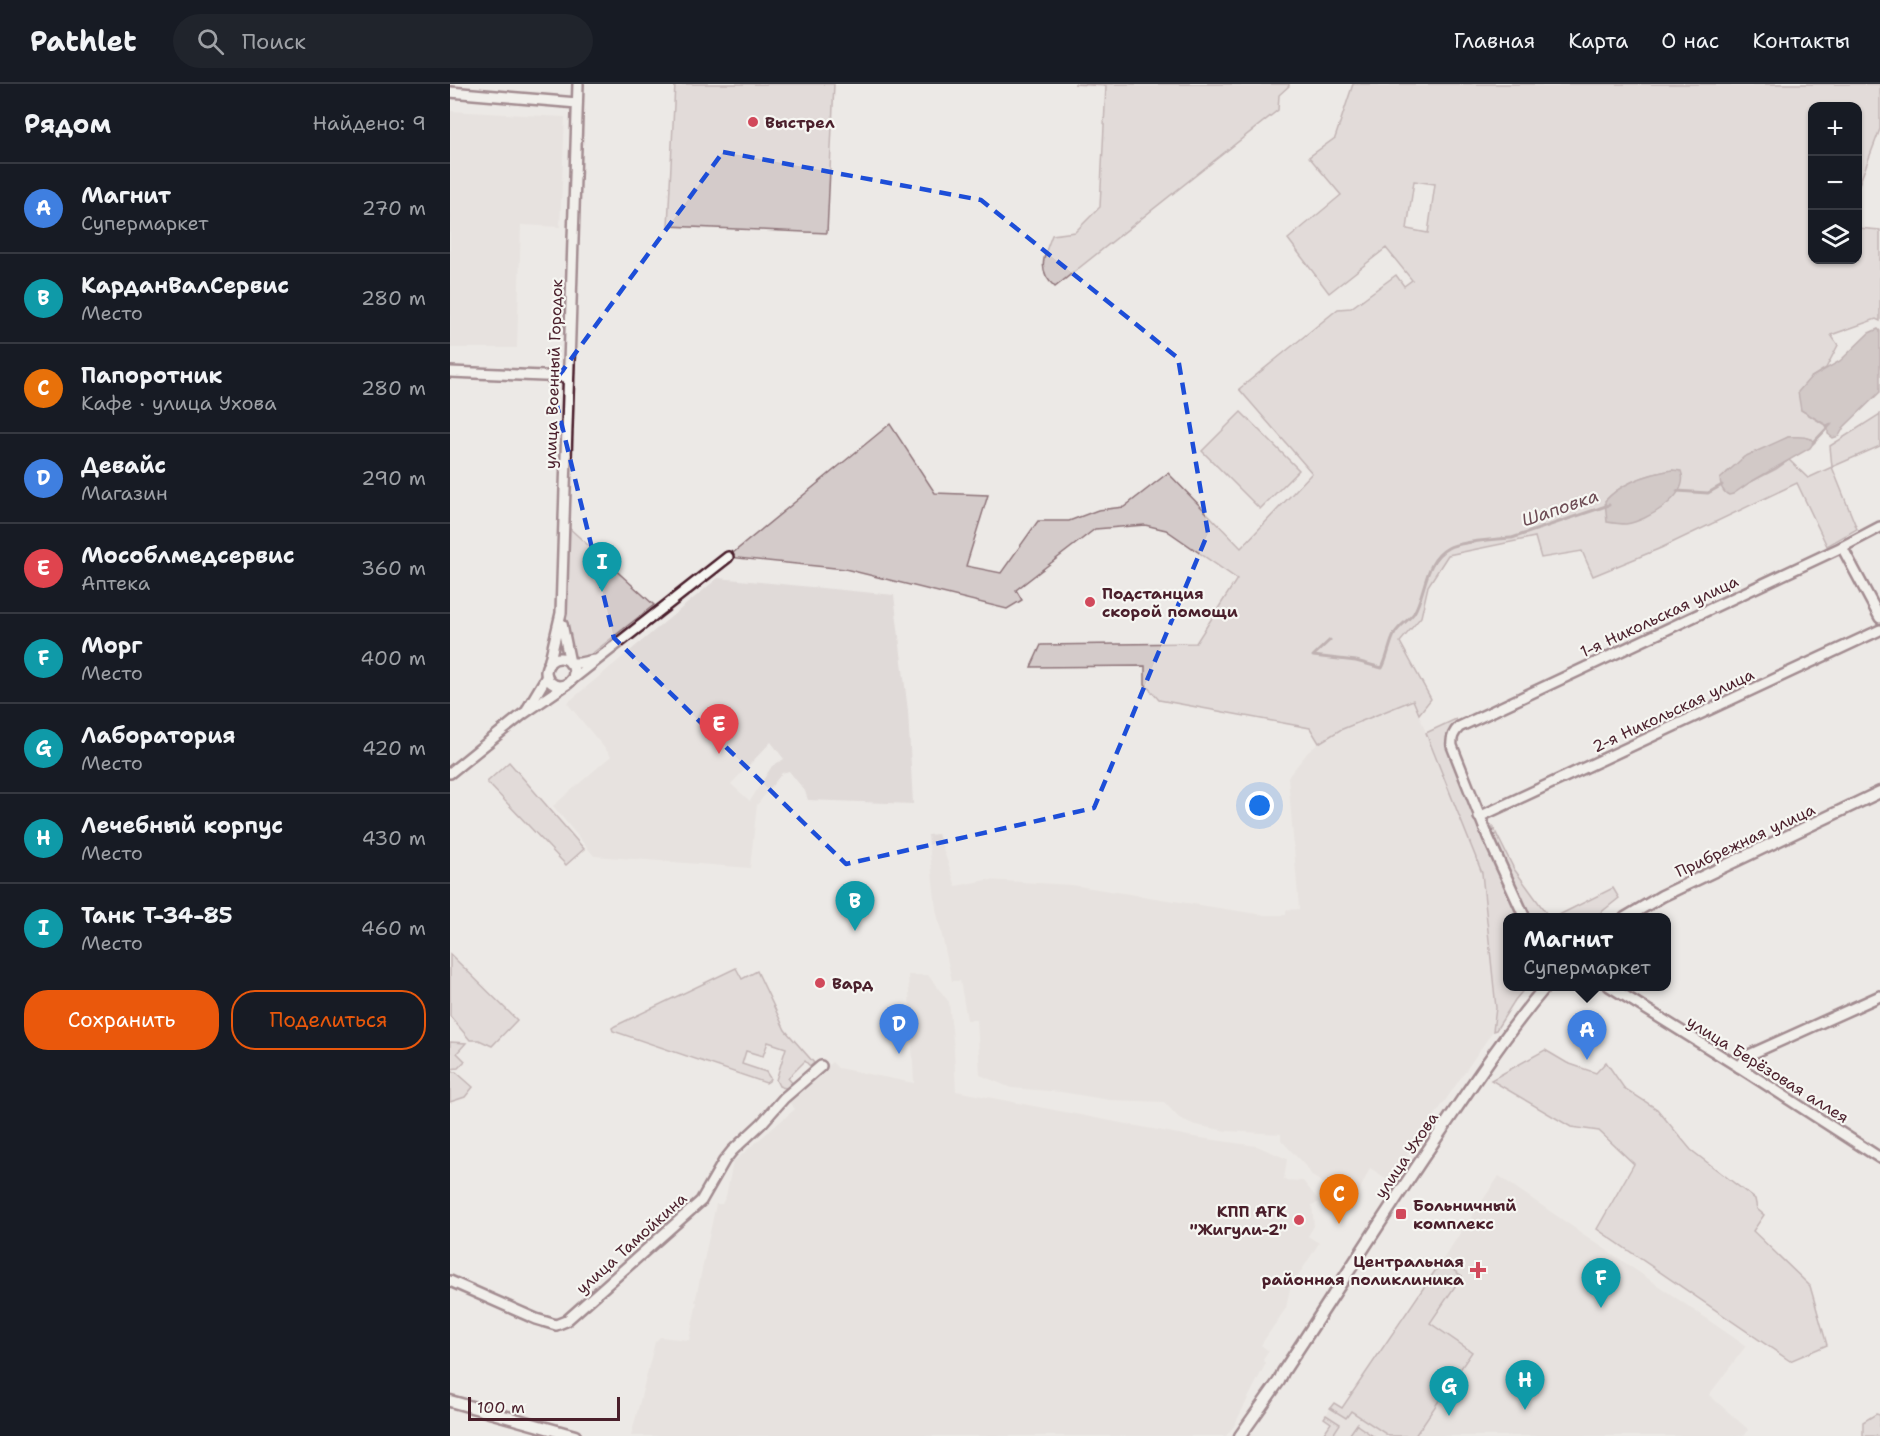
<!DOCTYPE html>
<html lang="ru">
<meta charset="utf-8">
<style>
:root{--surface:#171b24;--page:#20242c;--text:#f1f3f6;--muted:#9ea1a6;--line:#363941;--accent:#ea580c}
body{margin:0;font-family:"Shantell Sans",sans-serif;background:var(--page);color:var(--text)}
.controls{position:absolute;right:18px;top:18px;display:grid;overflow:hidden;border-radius:12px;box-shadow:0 2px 4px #0004}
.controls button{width:54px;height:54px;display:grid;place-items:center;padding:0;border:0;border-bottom:2px solid var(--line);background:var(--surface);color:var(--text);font:30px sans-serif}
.scale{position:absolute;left:18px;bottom:15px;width:152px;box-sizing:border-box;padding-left:6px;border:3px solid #4a1f2b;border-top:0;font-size:16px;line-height:21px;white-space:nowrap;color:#4a1f2b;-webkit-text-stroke:4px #f6f6f2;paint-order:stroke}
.you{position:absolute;left:810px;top:722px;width:21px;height:21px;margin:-15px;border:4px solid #fff;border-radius:50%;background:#1a73e8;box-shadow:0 0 0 9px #1a73e833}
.badge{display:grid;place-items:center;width:39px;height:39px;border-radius:50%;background:var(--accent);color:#fff;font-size:20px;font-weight:700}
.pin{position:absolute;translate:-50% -50px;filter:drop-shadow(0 2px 3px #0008)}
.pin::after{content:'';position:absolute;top:32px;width:21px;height:18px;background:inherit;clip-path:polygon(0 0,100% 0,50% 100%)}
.popup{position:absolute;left:1053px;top:829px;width:168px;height:78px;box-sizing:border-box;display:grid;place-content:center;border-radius:12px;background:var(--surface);filter:drop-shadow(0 2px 4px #0005);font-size:20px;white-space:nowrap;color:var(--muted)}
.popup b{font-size:22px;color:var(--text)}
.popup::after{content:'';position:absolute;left:50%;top:100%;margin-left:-12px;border:12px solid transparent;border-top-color:var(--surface)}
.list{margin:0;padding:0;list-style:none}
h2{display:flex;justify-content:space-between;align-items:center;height:78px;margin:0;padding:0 24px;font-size:26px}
h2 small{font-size:20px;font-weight:400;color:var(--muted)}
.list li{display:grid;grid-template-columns:39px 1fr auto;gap:18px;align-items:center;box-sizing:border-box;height:90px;padding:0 24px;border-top:2px solid var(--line)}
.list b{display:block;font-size:22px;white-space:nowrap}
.list p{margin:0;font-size:20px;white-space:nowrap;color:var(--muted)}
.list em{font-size:20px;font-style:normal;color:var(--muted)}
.actions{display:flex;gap:12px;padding:18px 24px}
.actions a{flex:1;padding:14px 0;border:2px solid var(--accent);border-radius:24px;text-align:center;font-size:21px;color:var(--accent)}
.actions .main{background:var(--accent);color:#fff}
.icon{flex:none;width:33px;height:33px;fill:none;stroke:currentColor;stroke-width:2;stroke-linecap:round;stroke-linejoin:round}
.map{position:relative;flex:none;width:1430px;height:1352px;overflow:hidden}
header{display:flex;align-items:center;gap:36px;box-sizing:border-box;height:84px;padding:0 30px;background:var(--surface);border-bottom:2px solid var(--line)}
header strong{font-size:28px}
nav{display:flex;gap:33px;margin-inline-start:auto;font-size:21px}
.search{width:420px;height:54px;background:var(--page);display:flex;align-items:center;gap:15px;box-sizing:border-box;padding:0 21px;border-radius:33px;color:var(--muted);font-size:22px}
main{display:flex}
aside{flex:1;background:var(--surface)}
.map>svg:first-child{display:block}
.built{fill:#e0dad8;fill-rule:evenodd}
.green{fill:#d4cbca;stroke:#8f757a;stroke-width:1.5;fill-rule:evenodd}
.water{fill:#b1a2a3;stroke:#886e73;stroke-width:1.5}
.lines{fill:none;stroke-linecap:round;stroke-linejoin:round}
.stream{stroke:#886e73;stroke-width:3}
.minor-casing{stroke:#4a1f2b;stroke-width:14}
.tertiary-casing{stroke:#4a1f2b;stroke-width:15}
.minor{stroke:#f6f6f2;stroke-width:9}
.tertiary{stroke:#f6f6f2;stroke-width:10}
.marked{fill:none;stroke:#1d4ed8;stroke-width:4.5;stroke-dasharray:12 8;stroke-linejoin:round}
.poi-dot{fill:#d1495b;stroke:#f6f6f2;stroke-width:2}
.labels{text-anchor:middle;stroke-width:4.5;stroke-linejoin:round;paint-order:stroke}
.poi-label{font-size:16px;font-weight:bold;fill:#4a1f2b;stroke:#f6f6f2;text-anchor:start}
.street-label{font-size:16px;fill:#4a1f2b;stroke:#f6f6f2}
.water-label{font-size:18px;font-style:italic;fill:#6e4d55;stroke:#f6f6f2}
</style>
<header>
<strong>Pathlet</strong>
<div class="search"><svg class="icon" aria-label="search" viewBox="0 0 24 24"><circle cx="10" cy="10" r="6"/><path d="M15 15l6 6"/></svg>Поиск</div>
<nav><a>Главная</a><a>Карта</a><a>О нас</a><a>Контакты</a></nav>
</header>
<main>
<aside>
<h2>Рядом<small>Найдено: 9</small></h2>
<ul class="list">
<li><span class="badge" style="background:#3f7fe0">A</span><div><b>Магнит</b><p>Супермаркет</p></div><em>270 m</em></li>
<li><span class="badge" style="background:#0f9aa8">B</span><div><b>КарданВалСервис</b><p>Место</p></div><em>280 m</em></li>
<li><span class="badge" style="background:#e8710a">C</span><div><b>Папоротник</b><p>Кафе · улица Ухова</p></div><em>280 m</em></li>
<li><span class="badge" style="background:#3f7fe0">D</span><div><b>Девайс</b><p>Магазин</p></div><em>290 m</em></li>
<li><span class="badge" style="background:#e0444e">E</span><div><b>Мособлмедсервис</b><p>Аптека</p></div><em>360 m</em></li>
<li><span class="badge" style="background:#0f9aa8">F</span><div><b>Морг</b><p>Место</p></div><em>400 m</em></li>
<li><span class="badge" style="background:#0f9aa8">G</span><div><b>Лаборатория</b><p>Место</p></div><em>420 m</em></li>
<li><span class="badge" style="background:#0f9aa8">H</span><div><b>Лечебный корпус</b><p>Место</p></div><em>430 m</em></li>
<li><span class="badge" style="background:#0f9aa8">I</span><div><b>Танк Т-34-85</b><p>Место</p></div><em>460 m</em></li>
</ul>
<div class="actions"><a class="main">Сохранить</a><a>Поделиться</a></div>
</aside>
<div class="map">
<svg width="1430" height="1352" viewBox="0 0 1430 1352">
<rect width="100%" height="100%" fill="#ece9e6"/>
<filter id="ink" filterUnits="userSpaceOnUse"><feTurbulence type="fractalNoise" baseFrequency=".0167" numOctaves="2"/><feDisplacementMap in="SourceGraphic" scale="12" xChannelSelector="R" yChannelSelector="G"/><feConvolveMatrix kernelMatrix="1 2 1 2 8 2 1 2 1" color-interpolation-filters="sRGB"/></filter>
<g filter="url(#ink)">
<g class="built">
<path d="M 0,27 L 115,33 L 110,143 L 71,141 L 67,264 L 0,264 Z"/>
<path d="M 268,494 L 444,511 L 458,627 L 463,720 L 358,716 L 355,707 L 339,687 L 332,689 L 307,721 L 300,784 L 144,772 L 103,722 L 161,672 L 117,619 ZM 321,658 L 334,675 L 322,682 L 300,717 L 281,700 Z"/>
<path d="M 963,616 L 1032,789 L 1046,924 L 1043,947 L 940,1097 L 920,1084 L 908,1110 L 876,1101 L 862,1092 L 858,1085 L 831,1056 L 831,1050 L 777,1047 L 745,1041 L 729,1034 L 714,1018 L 659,1016 L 611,1008 L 561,1004 L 530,991 L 527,936 L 517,936 L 510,897 L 502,897 L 486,825 L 478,751 L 488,750 L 506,802 L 536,796 L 622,801 L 814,831 L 836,831 L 836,826 L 849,825 L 838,693 L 858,668 L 869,659 L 890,646 Z"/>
<path d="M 458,891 L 478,891 L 499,918 L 504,965 L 506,1007 L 744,1053 L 807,1062 L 837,1075 L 834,1096 L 853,1097 L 870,1118 L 862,1121 L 864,1142 L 858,1152 L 869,1159 L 840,1205 L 836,1224 L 811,1261 L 819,1267 L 813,1276 L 816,1279 L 784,1342 L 776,1352 L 181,1352 L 205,1258 L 210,1253 L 239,1256 L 247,1218 L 245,1218 L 266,1120 L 272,1120 L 276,1112 L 283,1078 L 345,1025 L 339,1018 L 382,978 L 388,984 L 464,999 Z"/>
<path d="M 1049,1092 L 1296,1262 L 1259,1311 L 1299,1346 L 1293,1352 L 872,1352 L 881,1339 L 874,1334 L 884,1319 L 892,1324 Z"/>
</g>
<g class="green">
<path d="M 225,0 L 384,0 L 377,149 L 218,142 Z"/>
<path d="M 624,0 L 839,0 L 839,2 L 829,11 L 828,26 L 605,203 C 586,186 594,172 602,151 L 625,148 L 650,123 L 656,2 Z"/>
<path d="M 903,0 L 1430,0 L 1430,45 L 1408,103 L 1408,22 L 1362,22 L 1362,176 L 1408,176 L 1408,144 L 1430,146 L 1430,237 L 1426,235 L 1381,251 L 1388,261 L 1376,284 L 1360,294 L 1351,326 L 1378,343 L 1364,358 L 1362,355 L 1356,354 L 1338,353 L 1277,388 L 1274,393 L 1299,399 L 1326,385 L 1339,376 L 1358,394 L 1382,383 L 1380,362 L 1430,330 L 1430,362 L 1382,383 L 1407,445 L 1377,462 L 1347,399 L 1211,464 L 1143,492 L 1132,467 L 1091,474 L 1085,453 L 998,471 L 978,502 L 971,533 L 950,558 L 981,615 L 969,630 L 963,616 L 890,646 L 869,659 L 860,644 L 709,616 L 695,600 L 695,582 L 581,583 L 591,561 L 746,559 L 787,495 L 716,446 L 695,441 L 645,445 L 566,506 L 572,516 L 557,525 L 395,485 L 278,473 L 440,340 L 485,409 L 538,411 L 516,482 L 551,489 L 588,437 L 619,437 L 648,426 L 674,423 L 718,389 L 791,464 L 862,389 L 789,305 L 888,225 L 901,224 L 946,191 L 954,202 L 962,196 L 936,164 L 879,209 L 838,155 L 891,111 L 859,73 L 885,54 ZM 964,97 L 985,100 L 978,149 L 957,145 ZM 1223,386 L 1155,417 C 1172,398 1198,390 1223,386 Z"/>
<path d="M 791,328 L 849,386 L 810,425 L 752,367 Z"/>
<path d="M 118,443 L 204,521 L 135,575 L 130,574 L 123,571 L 117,561 L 115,515 Z"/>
<path d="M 1006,635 L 1009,643 L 1002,655 L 1042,750 L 1043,743 L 1064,785 L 1099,833 L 1058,834 L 1058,902 L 1076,903 L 1065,916 L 1046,946 L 1043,947 L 1046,924 L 1032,789 L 976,649 Z"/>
<path d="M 59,678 L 134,765 L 116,781 L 37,698 Z"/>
<path d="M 1163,804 L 1169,814 L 1145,833 L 1105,833 Z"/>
<path d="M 0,870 L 67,936 L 42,962 L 29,956 L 20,956 L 0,932 Z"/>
<path d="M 286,884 L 292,895 L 307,887 L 335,946 L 364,979 L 360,982 L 355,977 L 338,994 L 343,1000 C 338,1004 335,1005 329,1002 L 326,996 L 336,964 L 318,958 L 313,972 L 296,967 L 292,980 L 316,988 L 320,994 L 319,997 L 316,999 L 163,947 L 162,944 L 165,942 Z"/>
<path d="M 0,958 L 16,959 L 7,969 L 15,977 L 8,984 L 0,985 Z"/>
<path d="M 1095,966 L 1117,979 L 1146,989 L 1156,978 L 1174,1004 L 1207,1025 L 1241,1066 L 1305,1115 L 1307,1125 L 1314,1131 L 1303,1147 L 1360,1202 L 1377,1261 L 1340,1277 L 1147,1145 L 1184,1080 L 1149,1047 L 1121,1043 L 1041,996 Z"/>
<path d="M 0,988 L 6,988 L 23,1003 L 15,1013 L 0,1018 Z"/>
<path d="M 991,1178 L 1012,1192 L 980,1239 L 1022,1268 L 965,1352 L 939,1352 L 901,1327 L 896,1334 L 880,1324 L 884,1319 L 892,1324 Z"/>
<path d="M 1426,1330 L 1430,1331 L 1430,1352 L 1413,1352 L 1413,1338 Z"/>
<path d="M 876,1331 L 890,1340 L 884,1349 L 888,1352 L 872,1352 L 881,1339 L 874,1334 Z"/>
<path d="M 907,1340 L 907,1341 L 923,1352 L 902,1352 L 900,1350 Z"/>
</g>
<g class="water">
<path d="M 1428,245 L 1430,247 L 1430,308 L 1394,343 L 1389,352 L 1383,354 L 1378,350 L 1378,342 L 1351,326 L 1348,308 L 1360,294 L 1390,277 L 1419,249 Z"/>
<path d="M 1338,353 C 1347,353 1359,351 1364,358 L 1360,364 L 1299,399 L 1283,410 L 1279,411 C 1272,408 1271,402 1270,395 L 1294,373 Z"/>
<path d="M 1223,386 L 1231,387 C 1241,412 1196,437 1176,440 C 1170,440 1163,439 1157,438 L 1155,417 C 1172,398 1198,390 1223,386 Z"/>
</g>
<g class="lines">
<g class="stream">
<path d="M 1363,359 L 1381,340"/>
<path d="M 1227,407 L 1258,409 L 1272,401"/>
<path d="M 880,556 L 863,572 L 906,577 L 932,584 C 938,573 939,560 945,549 C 950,541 959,536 964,529 C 976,509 974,477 998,464 C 1008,458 1049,455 1062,454 L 1159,421"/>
</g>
<defs>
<g id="minor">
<path d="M 0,8 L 127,19"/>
<path d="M 0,288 L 118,293"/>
<path d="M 1392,463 L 1430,534"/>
<path d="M 112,540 L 120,579 L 130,579 L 144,576"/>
<circle cx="110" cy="588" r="14"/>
<path d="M 99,580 L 111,529 L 128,0"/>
<path d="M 120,597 L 278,473"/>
<path d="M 78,624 L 97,592"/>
<path d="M 0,689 L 73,630 L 117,600"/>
<path d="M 1029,733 L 1430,546"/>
<path d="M 1075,834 L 1038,753 L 1002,662 C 1001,654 1003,649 1009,643 L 1392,463 L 1430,443"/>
<path d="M 1159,902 L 1289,983 L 1430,1074"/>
<path d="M 1289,983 L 1299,971 L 1430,912"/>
<path d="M 0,1197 L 86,1235 L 106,1241 L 116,1237 L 251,1117 L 274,1077 L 282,1067 L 312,1039 L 334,1014 L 371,982"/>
</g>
<g id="tertiary">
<path d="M 1175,834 L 1212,812 L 1430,708"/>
<path d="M 0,1317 L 125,1352"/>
<path d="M 790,1352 L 829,1297 L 833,1288 C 886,1208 937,1126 991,1047 C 1024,998 1057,948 1096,902"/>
</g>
</defs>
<use href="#minor" class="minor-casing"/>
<use href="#tertiary" class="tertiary-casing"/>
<use href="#minor" class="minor"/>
<use href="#tertiary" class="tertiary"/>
</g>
</g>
<path d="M0 0H1430V1352H0ZM 273,68 L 531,116 L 728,274 L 758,449 L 644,724 L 396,780 L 164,554 L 102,301 Z" fill="#ece9e6" fill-opacity=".55" fill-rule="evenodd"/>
<path class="marked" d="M 273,68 L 531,116 L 728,274 L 758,449 L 644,724 L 396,780 L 164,554 L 102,301 Z"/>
<g class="poi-dot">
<circle cx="303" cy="38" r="6"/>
<circle cx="640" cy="518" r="6"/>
<circle cx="370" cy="899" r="6"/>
<rect x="945" y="1124" width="12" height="12" rx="3"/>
<circle cx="849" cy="1136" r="6"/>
<path d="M1025 1177h6v6h6v6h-6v6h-6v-6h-6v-6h6z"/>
</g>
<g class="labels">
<g class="poi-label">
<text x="315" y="44">Выстрел</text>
<text x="652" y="515">Подстанция<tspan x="652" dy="18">скорой помощи</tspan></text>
<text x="382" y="905">Вард</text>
<text x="963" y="1127">Больничный<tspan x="963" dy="18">комплекс</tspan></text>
<text x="837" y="1133" text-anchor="end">КПП АГК<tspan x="837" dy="18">"Жигули-2"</tspan></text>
<text x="1014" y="1183" text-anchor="end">Центральная<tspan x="1014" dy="18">районная поликлиника</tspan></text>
</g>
<g class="street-label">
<text transform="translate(103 290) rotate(-88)" y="6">улица Военный Городок</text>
<text transform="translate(1209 532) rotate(-25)" y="6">1-я Никольская улица</text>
<text transform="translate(1223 626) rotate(-25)" y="6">2-я Никольская улица</text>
<text transform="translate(1295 756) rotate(-25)" y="6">Прибрежная улица</text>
<text transform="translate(1318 985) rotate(32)" y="6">улица Берёзовая аллея</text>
<text transform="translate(956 1071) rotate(-56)" y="6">улица Ухова</text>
<text transform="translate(181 1159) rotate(-42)" y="6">улица Тамойкина</text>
</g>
<g class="water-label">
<text transform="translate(1110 424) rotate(-19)" y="6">Шаповка</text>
</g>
</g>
</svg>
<div class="controls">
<button>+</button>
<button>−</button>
<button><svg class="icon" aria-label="layers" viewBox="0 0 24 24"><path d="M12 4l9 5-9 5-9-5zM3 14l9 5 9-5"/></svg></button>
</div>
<div class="scale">100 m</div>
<div class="you"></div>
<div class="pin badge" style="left:1137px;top:976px;background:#3f7fe0">A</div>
<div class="popup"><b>Магнит</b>Супермаркет</div>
<div class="pin badge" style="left:405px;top:847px;background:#0f9aa8">B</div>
<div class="pin badge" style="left:889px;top:1140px;background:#e8710a">C</div>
<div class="pin badge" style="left:449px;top:970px;background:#3f7fe0">D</div>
<div class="pin badge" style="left:269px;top:670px;background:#e0444e">E</div>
<div class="pin badge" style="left:1151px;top:1224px;background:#0f9aa8">F</div>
<div class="pin badge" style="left:999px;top:1332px;background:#0f9aa8">G</div>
<div class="pin badge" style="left:1075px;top:1326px;background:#0f9aa8">H</div>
<div class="pin badge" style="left:152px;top:508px;background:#0f9aa8">I</div>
</div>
</main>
